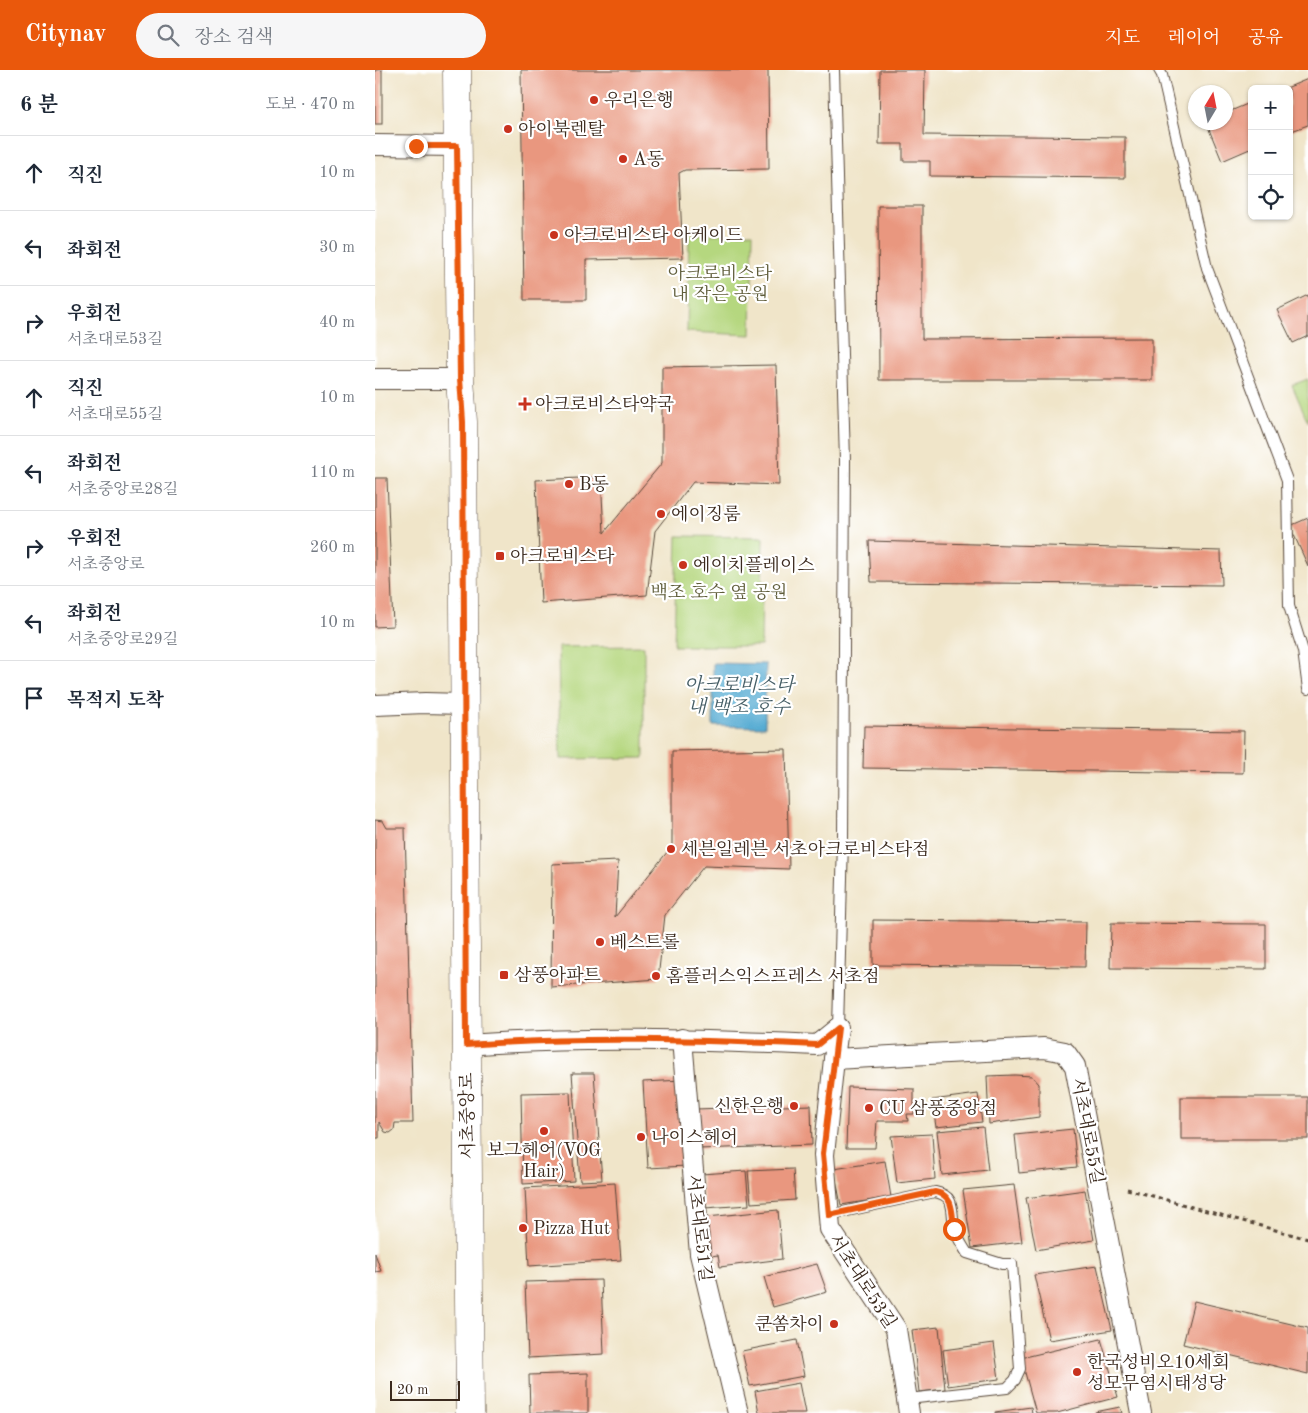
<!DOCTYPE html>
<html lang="ko">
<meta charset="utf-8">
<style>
:root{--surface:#fff;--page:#f6f6f7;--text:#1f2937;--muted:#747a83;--line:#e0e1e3;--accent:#ea580c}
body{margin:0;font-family:"Old Standard TT","Noto Serif KR",serif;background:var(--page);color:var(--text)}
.controls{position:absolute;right:15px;top:15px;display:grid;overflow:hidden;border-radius:8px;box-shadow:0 1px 4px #0004}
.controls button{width:45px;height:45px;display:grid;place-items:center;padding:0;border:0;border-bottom:1px solid var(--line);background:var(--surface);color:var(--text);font:25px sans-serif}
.compass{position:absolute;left:813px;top:15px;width:45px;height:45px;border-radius:50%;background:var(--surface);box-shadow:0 1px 4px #0004;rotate:10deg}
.scale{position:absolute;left:15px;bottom:12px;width:70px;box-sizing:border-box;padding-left:5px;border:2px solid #3b2a1e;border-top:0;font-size:14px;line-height:18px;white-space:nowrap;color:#3b2a1e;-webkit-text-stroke:4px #fff;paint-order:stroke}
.stop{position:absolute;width:15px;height:15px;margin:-11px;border:4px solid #ea580c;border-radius:50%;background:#fff}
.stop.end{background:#ea580c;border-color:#fff;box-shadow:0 1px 5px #0008}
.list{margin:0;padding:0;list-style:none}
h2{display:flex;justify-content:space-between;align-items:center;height:65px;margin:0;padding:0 20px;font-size:21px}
h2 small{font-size:16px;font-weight:400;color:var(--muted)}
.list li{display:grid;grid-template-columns:32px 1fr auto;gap:15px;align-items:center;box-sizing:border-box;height:75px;padding:0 20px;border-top:1px solid var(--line)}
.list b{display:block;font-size:19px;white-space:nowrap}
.list p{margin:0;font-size:16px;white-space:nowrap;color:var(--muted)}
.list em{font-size:16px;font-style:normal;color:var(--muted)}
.icon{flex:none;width:28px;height:28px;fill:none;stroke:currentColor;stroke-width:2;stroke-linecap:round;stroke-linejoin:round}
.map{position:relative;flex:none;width:933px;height:1343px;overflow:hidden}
header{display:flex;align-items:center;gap:30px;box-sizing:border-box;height:70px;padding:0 25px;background:var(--accent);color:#fff}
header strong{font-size:24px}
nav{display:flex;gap:28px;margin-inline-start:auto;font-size:18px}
.search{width:350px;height:45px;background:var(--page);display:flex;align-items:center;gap:12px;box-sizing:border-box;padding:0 18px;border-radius:28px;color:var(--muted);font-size:19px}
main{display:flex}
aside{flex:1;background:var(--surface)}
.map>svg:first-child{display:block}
.green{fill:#b5d77f;stroke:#78804e}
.water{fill:#56acd3;stroke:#486b78}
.building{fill:#e9977f}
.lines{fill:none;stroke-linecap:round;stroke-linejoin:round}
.lane-casing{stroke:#564638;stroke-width:12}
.street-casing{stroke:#564638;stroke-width:22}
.secondary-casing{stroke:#564638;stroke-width:29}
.path{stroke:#564638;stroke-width:3;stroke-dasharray:4 4;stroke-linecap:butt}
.lane{stroke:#fff;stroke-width:10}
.street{stroke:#fff;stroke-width:20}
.secondary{stroke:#fff;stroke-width:28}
.route{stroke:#ea580c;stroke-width:6}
.poi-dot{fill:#c8321e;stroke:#fff;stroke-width:2}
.labels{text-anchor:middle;stroke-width:4.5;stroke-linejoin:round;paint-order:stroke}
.poi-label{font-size:18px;fill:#3b2a1e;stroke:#fff;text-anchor:start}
.park-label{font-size:18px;fill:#605e3b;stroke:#fff}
.street-label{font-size:18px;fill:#3b2a1e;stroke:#fff}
.water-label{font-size:19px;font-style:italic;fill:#465e66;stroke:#fff}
</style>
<header>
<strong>Citynav</strong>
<div class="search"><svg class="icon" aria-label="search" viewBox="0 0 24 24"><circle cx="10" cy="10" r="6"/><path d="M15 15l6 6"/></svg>장소 검색</div>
<nav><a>지도</a><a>레이어</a><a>공유</a></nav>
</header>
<main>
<aside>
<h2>6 분<small>도보 · 470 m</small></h2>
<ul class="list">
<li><svg class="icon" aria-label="ahead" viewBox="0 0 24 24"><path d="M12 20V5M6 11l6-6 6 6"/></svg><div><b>직진</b></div><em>10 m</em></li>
<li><svg class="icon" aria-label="left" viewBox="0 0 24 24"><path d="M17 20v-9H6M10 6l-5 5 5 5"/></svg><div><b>좌회전</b></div><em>30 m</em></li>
<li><svg class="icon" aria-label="right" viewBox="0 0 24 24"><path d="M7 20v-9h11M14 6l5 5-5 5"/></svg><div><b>우회전</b><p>서초대로53길</p></div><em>40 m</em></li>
<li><svg class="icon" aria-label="ahead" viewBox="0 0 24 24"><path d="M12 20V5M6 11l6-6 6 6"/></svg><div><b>직진</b><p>서초대로55길</p></div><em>10 m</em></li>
<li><svg class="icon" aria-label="left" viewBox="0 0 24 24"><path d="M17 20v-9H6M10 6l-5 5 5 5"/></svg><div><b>좌회전</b><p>서초중앙로28길</p></div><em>110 m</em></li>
<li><svg class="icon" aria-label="right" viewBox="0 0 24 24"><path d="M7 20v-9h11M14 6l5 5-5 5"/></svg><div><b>우회전</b><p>서초중앙로</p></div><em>260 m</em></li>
<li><svg class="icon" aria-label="left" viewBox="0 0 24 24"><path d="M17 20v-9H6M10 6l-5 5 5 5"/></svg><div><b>좌회전</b><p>서초중앙로29길</p></div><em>10 m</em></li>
<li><svg class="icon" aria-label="arrive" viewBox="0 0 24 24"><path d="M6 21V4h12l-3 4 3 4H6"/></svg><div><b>목적지 도착</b></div></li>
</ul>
</aside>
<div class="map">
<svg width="933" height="1343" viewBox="0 0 933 1343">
<rect width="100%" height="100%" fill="#fff"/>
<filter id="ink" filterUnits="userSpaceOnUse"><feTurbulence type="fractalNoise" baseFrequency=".02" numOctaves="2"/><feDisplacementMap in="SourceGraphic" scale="10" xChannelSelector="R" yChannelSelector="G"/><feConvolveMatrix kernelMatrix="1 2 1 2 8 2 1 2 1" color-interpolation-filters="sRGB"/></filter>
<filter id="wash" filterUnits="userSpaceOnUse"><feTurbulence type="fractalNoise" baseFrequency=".0096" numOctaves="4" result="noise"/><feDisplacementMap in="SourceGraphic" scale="20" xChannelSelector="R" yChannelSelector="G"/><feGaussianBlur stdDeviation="1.12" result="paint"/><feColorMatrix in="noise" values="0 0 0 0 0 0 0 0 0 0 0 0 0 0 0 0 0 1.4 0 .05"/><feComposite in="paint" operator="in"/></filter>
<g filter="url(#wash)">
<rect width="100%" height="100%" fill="#f0e5c9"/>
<g class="green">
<path d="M 378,163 L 376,265 L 312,262 L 314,165 Z"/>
<path d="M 933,309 L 933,352 L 917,315 Z"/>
<path d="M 302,466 L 388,467 L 386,576 L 299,576 Z"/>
<path d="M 269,576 L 269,688 L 185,689 L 183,577 Z"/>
</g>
<path class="water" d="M 338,593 L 391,594 L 390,657 L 338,656 Z"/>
<g id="blocks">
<g class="building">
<rect x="0" y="0" width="7" height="54"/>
<path d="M 146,0 L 393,0 L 394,99 L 310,100 L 304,103 L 308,188 L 211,190 L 211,230 L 149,230 Z"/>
<path d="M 505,0 L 550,0 L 549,65 L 750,67 L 750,108 L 555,106 L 555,91 L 528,91 L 528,74 L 504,74 Z"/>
<path d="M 933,9 L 933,55 L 914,62 L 914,19 L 909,19 Z"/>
<path d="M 877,32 L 877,78 L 847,91 L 831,52 L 851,52 L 851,43 Z"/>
<path d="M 503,136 L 547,136 L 547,269 L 777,268 L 777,310 L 504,310 Z"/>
<path d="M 933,225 L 933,266 L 918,273 L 902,240 Z"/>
<path d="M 401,295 L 404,415 L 318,412 L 280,461 L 272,525 L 166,533 L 161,410 L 226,407 L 229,463 L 287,393 L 287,297 Z"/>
<path d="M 0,408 L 12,408 L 18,556 L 0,557 Z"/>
<path d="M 933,448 L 933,496 L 915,456 Z"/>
<path d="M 494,471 L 846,481 L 847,515 L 496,512 Z"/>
<path d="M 489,656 L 869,661 L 868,703 L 488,698 Z"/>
<path d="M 411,679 L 414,799 L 329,796 L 290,845 L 283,909 L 176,917 L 177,794 L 243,791 L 240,847 L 297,776 L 297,681 Z"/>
<path d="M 0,750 L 8,751 L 12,758 L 30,758 L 38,1053 L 20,1053 L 19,1060 L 15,1063 L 10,1062 L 4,1052 L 4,1068 L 0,1068 Z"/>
<path d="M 498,850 L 711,852 L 710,897 L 498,895 Z"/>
<path d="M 736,853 L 891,854 L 891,899 L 735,898 Z"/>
<path d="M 197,1003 L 219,1003 L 227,1110 L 205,1111 Z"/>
<path d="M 640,1005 L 657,1006 L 664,1014 L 664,1047 L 614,1054 L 612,1006 Z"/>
<path d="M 308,1010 L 312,1096 L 273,1098 L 268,1012 Z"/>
<path d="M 473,1017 L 539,1019 L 539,1044 L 532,1044 L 533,1051 L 502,1051 L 500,1078 L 471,1078 Z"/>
<path d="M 195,1022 L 199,1111 L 148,1114 L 146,1023 Z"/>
<path d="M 603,1024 L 607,1052 L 561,1057 L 557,1030 Z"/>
<rect x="806" y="1027" width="127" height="42"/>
<path d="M 436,1035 L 437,1075 L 323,1079 L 321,1039 Z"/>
<path d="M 608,1057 L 613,1100 L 567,1105 L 562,1061 Z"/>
<path d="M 698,1059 L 702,1097 L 644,1103 L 640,1065 Z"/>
<path d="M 557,1064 L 560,1109 L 522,1113 L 516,1066 Z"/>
<path d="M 510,1091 L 516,1127 L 466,1135 L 459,1099 Z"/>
<path d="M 418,1099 L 420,1130 L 376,1133 L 373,1101 Z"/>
<path d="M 371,1101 L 374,1135 L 329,1138 L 326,1104 Z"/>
<path d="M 240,1113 L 246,1190 L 154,1196 L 150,1118 Z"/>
<path d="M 639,1115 L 647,1172 L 597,1178 L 588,1120 Z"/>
<path d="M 710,1120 L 719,1170 L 661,1180 L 651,1128 Z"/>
<path d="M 403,1140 L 407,1189 L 345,1197 L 343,1185 L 336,1186 L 332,1147 Z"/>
<path d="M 0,1183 L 6,1201 L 0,1202 Z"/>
<path d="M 442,1194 L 452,1222 L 398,1237 L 389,1207 Z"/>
<path d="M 722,1196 L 737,1260 L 674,1270 L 659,1205 Z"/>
<path d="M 226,1210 L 229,1284 L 153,1288 L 150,1212 Z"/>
<path d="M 819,1231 L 933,1258 L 933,1304 L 808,1274 Z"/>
<path d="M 564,1257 L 570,1319 L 544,1322 L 537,1260 Z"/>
<path d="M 726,1269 L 743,1327 L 682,1343 L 661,1343 L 646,1288 Z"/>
<path d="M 422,1270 L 429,1306 L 375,1316 L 367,1281 Z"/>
<path d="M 619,1273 L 624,1309 L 573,1316 L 568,1280 Z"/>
<path d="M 213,1303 L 213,1343 L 155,1343 L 154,1305 Z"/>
<path d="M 424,1313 L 430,1343 L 384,1343 L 380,1321 Z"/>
<path d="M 656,1337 L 657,1343 L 620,1343 L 620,1342 Z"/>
<path d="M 745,1337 L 747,1343 L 720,1343 L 720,1342 Z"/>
</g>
</g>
</g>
<g filter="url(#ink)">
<use href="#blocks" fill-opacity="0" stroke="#564638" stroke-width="1"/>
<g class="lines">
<defs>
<g id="lane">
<path d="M 459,0 L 470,391 L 468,771 L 463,958"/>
<path d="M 784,0 L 787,5 L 832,198 L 912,410 L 914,536 L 928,581 L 933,619"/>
<path d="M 454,1145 L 560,1122 C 581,1126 576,1140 579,1157 C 581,1166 587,1175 592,1183 L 627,1194 L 637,1194 L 645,1299 L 640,1310 L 632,1318 L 533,1329"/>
</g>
<g id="street">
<path d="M 0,75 L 83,76"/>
<path d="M 0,309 L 85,309"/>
<path d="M 0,635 L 50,633 L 88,634"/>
<path d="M 463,958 L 459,989 L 669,978 L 690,982 L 700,996 L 766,1343"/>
<path d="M 307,969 L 325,1184 L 363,1343"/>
<path d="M 91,975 C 208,966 325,970 442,975 L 463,958"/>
<path d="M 459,989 L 449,1085 L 455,1159 L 521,1259 L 534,1343"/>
</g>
<path id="secondary" d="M 82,0 L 85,309 L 88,352 C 89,682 92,1013 95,1343"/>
</defs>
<use href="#lane" class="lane-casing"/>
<use href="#street" class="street-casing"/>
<use href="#secondary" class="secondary-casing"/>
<path class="path" d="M 752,1119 L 933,1169"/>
<use href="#lane" class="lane"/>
<use href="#street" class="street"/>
<use href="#secondary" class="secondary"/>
</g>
</g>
<g class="lines" filter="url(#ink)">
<path class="route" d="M 41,76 L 82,76 L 85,309 L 88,352 L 91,975 C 208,966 325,970 442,975 L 463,958 L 448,1084 L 454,1145 L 560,1122 C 579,1125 577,1142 579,1159"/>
</g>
<g class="poi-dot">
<circle cx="219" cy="30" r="5"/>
<circle cx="133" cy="59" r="5"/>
<circle cx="248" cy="89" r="5"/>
<circle cx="179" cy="165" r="5"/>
<path d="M147.5 326.5h5v5h5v5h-5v5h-5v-5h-5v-5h5z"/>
<circle cx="194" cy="414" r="5"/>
<circle cx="286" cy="444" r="5"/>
<rect x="120" y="481" width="10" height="10" rx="2.5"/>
<circle cx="308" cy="495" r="5"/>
<circle cx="296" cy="779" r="5"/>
<circle cx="225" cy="872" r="5"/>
<rect x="124" y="900" width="10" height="10" rx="2.5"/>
<circle cx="281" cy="906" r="5"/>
<circle cx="419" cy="1036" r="5"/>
<circle cx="494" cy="1038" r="5"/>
<circle cx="169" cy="1061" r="5"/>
<circle cx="266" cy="1067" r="5"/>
<circle cx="148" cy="1158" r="5"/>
<circle cx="459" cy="1254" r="5"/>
<circle cx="702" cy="1302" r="5"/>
</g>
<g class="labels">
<g class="poi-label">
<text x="229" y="36">우리은행</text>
<text x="143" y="65">아이북렌탈</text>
<text x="258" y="95">A동</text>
<text x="189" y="171">아크로비스타 아케이드</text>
<text x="160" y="340">아크로비스타약국</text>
<text x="204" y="420">B동</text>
<text x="296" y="450">에이징룸</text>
<text x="135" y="492">아크로비스타</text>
<text x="318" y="501">에이치플레이스</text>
<text x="306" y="785">세븐일레븐 서초아크로비스타점</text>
<text x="235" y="878">베스트롤</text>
<text x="139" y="911">삼풍아파트</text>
<text x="291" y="912">홈플러스익스프레스 서초점</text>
<text x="409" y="1042" text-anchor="end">신한은행</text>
<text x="504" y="1044">CU 삼풍중앙점</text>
<text x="276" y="1073">나이스헤어</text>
<text x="169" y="1086" text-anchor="middle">보그헤어(VOG<tspan x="169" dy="21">Hair)</tspan></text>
<text x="158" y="1164">Pizza Hut</text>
<text x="449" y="1260" text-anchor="end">쿤쏨차이</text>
<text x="712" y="1298">한국성비오10세회<tspan x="712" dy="21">성모무염시태성당</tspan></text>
</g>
<g class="park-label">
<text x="345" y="209">아크로비스타<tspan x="345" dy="21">내 작은 공원</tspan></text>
<text x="344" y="528">백조 호수 옆 공원</text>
</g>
<g class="street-label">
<text transform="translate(92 1046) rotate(-91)" y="6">서초중앙로</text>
<text transform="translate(713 1061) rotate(79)" y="6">서초대로55길</text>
<text transform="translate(325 1158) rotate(83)" y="6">서초대로51길</text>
<text transform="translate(488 1211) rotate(57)" y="6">서초대로53길</text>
</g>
<g class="water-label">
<text x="364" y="621">아크로비스타<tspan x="364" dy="22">내 백조 호수</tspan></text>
</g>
</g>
</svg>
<div class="controls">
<button>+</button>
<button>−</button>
<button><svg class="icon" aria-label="locate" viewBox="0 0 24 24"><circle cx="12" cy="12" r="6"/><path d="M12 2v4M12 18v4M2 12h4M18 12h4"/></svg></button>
</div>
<svg class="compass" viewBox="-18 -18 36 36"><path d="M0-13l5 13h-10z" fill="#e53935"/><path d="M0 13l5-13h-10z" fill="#747a83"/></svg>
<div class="scale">20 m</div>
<div class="stop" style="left:579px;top:1159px"></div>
<div class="stop end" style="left:41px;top:76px"></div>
</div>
</main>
